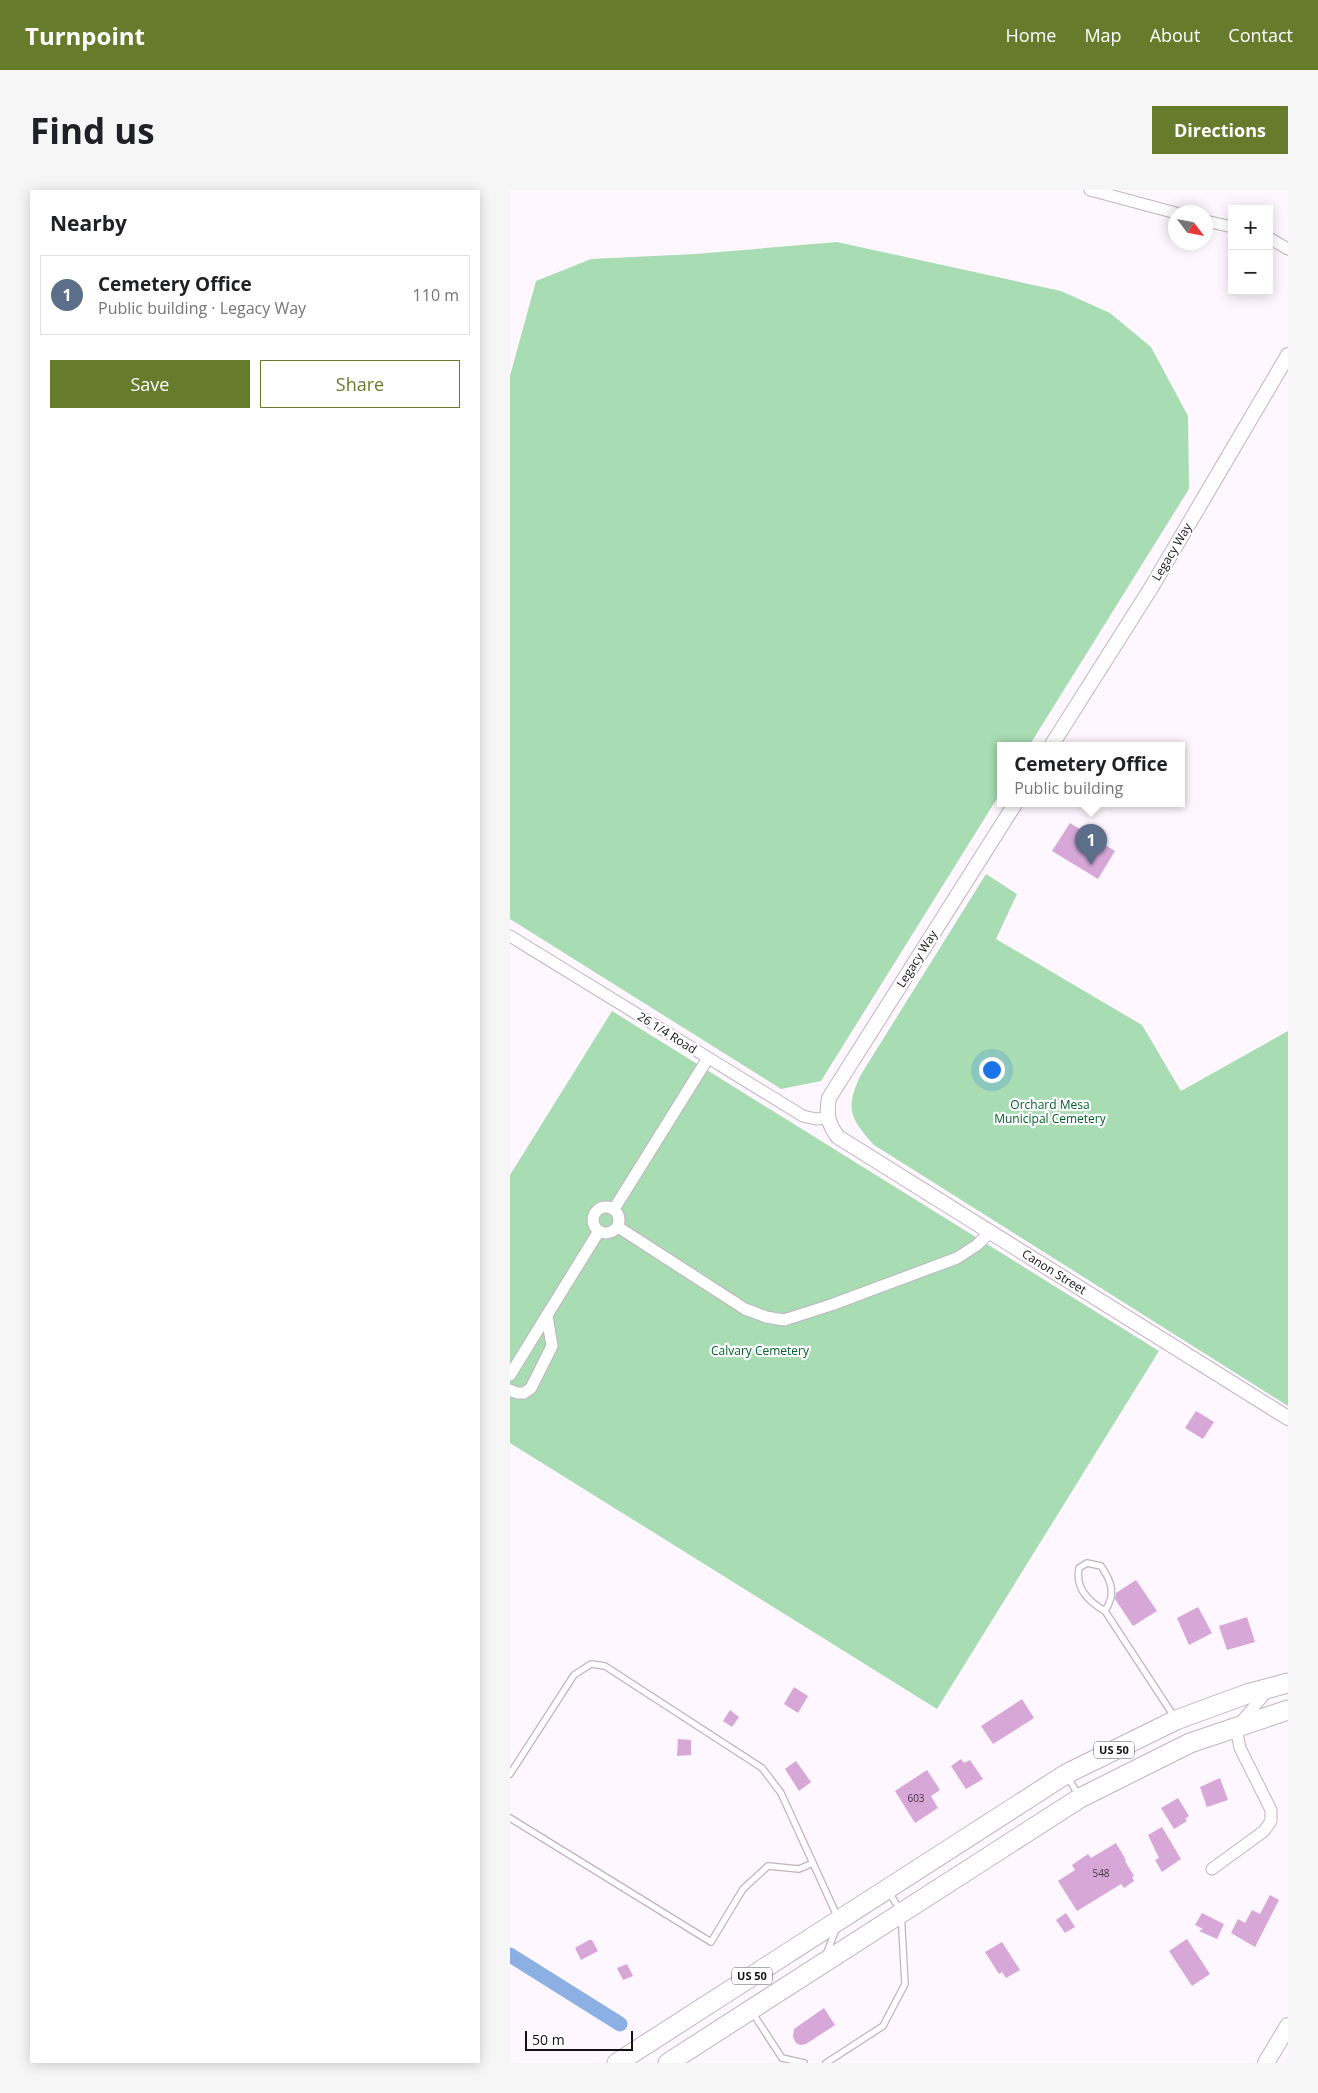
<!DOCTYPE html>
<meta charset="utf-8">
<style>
:root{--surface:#fff;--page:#f6f6f6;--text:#202124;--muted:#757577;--line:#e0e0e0;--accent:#667b2b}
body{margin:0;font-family:"Open Sans",sans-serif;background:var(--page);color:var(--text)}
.controls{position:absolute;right:15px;top:15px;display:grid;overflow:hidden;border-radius:0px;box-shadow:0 2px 12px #0003}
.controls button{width:45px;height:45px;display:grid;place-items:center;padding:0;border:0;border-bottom:1px solid var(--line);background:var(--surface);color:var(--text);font:25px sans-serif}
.compass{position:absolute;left:658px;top:15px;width:45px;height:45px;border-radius:50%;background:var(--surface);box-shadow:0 2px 12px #0003;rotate:122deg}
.scale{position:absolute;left:15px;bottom:12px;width:108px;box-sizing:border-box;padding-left:5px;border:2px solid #141014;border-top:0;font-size:14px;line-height:18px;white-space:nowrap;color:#141014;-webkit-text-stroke:4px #fff;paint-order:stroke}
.you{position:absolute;left:481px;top:879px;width:18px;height:18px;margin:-12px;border:4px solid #fff;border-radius:50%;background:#1a73e8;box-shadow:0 0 0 8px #1a73e833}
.badge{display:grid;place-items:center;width:32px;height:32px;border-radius:50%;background:var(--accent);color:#fff;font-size:16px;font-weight:700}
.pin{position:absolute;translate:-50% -41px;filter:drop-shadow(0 1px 2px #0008)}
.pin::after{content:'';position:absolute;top:26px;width:18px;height:15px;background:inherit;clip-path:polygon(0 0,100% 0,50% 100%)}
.popup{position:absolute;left:487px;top:552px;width:188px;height:65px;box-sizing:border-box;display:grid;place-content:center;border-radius:0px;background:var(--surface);filter:drop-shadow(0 1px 4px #0005);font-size:16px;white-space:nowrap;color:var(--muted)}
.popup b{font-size:19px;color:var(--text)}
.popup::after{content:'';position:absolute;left:50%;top:100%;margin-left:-10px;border:10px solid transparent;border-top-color:var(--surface)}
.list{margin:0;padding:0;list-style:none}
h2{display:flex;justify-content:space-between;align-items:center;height:65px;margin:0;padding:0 20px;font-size:21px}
h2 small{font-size:16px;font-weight:400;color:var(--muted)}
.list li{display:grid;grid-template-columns:32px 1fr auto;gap:15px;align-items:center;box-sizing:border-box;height:80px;margin:0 10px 10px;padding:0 10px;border:1px solid var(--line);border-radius:0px}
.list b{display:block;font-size:19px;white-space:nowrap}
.list p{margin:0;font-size:16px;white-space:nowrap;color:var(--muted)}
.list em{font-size:16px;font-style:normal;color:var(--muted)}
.actions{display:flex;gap:10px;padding:15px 20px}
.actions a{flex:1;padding:11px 0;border:1px solid var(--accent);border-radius:0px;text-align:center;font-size:18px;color:var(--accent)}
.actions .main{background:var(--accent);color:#fff}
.map{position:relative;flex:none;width:778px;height:1873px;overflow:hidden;border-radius:0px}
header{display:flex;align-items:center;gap:30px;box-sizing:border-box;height:70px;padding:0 25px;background:var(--accent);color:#fff}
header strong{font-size:24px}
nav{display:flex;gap:28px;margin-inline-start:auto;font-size:18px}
.intro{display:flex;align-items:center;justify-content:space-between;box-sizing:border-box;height:120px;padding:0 30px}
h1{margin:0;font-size:35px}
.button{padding:12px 22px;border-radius:0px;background:var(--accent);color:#fff;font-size:18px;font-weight:700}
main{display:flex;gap:30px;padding:0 30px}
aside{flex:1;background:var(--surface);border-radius:0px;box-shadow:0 2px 12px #0003}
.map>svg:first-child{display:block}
.green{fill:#a8dcb3}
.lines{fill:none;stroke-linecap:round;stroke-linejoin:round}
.canal{stroke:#8cb0e3;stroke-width:15}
.building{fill:#d7a7d7}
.service-casing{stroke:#bfb3bf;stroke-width:8}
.minor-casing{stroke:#bfb3bf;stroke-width:13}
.tertiary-casing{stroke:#bfb3bf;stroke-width:16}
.secondary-casing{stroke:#bfb3bf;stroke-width:18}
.trunk-casing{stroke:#bfb3bf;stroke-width:21}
.service{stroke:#fff;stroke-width:5.5}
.minor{stroke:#fff;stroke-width:11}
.tertiary{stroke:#fff;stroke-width:14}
.secondary{stroke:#fff;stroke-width:16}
.trunk{stroke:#fff;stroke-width:19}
.labels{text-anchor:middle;stroke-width:4.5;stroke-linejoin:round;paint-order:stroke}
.number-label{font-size:10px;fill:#453645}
.shield{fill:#fff;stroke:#5a585a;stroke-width:1}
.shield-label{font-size:11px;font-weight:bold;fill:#141014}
.street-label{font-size:12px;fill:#141014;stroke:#fff}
.park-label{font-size:12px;fill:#015f2b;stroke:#fff}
</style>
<header>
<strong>Turnpoint</strong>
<nav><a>Home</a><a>Map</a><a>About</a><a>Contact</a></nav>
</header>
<div class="intro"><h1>Find us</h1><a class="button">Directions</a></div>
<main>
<aside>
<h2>Nearby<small></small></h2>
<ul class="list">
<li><span class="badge" style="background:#5c6f8a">1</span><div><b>Cemetery Office</b><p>Public building · Legacy Way</p></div><em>110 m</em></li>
</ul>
<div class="actions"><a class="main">Save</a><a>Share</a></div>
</aside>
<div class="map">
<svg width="778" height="1873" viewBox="0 0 778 1873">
<rect width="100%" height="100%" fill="#fff7ff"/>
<g class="green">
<path d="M 327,52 L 551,101 L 600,123 L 641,157 L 678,226 L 679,299 L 519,556 L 491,556 L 491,602 L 311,891 L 271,899 L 0,729 L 0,186 L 26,91 L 81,69 L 185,64 Z"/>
<path d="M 476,684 L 507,704 L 486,749 L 632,835 L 671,901 L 778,841 L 778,1216 L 364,955 C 340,928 335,920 350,886 Z"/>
<path d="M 102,821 L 649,1161 L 427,1519 L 0,1253 L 0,985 Z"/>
</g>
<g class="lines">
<path class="canal" d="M 0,1765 L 110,1834"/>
</g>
<g class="building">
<path d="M 560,633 L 605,661 L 588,689 L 542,661 Z"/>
<path d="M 686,1221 L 704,1232 L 693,1249 L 675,1238 Z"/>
<path d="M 626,1390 L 647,1421 L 623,1436 L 605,1409 L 606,1403 Z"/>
<path d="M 688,1417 L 702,1443 L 679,1455 L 667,1428 Z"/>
<path d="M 737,1427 L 745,1452 L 717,1460 L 709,1436 Z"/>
<path d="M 284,1497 L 298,1506 L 288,1523 L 274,1514 Z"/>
<path d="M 512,1509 L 524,1528 L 483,1554 L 471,1536 Z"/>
<path d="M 220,1520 L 229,1527 L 222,1537 L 213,1531 Z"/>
<path d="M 168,1549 L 181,1550 L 181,1565 L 167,1566 Z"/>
<path d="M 451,1569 L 454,1573 L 460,1570 L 473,1589 L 456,1599 L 441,1576 Z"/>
<path d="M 286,1571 L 301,1592 L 289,1601 L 275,1579 Z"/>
<path d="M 417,1580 L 430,1600 L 421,1606 L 428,1618 L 405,1633 L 385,1601 Z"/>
<path d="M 710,1588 L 718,1610 L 697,1617 L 690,1597 Z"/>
<path d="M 668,1608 L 679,1626 L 675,1629 L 677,1631 L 664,1639 L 651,1618 Z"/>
<path d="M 652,1637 L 671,1669 L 652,1682 L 645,1670 L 649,1668 L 638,1645 Z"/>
<path d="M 606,1653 L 616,1670 L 615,1671 L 624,1686 L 622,1687 L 624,1691 L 614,1698 L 611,1694 L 567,1721 L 548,1691 L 565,1680 L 562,1675 L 578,1664 L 581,1668 Z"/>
<path d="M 760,1705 L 769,1710 L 745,1757 L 721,1743 L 728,1729 L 735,1733 L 742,1720 L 750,1724 Z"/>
<path d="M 556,1723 L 565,1737 L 555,1743 L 546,1730 Z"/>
<path d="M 692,1723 L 714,1734 L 707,1749 L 689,1741 L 693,1739 L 685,1735 Z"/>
<path d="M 677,1749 L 700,1784 L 682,1796 L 659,1761 Z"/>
<path d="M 79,1750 L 82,1750 L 88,1761 L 71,1770 L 65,1758 Z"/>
<path d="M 492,1752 L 510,1780 L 496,1788 L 492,1782 L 489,1784 L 475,1762 Z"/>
<path d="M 117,1774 L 123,1786 L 113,1790 L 107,1778 Z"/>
<path d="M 314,1818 L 325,1835 L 296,1854 L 290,1855 L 286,1853 L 283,1847 L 284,1839 Z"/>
</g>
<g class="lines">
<defs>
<g id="service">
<path d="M 595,1421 C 606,1404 602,1392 591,1376 L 577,1373 L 569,1378 C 565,1398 579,1412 595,1421 L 665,1528"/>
<path d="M 0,1584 L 64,1485 L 81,1474 L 95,1476 L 252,1578 L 271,1603 L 328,1728"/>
<path d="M 557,1586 L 569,1606"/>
<path d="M 0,1628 L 201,1752 L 233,1699 L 258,1676 L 289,1679 L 303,1673"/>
<path d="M 316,1765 L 326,1739"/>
<path d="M 242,1822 L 272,1868 L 294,1873"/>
<path d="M 316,1873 L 373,1836 L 395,1794 L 391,1722 L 379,1702"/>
</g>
<g id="minor">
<path d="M 580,0 L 666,23"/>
<path d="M 696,31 L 722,37"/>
<path d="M 759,48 L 778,59"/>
<path d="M 0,746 L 293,926 L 306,929 L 318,928"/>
<circle cx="96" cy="1030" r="13"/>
<path d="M 104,1019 L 198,868"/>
<path d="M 108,1037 L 235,1119 L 256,1127 L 274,1130 L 321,1115 L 447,1068 L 467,1055 L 480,1042"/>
<path d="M 0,1185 L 89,1041"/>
<path d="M 0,1200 L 7,1203 L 14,1203 L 21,1198 L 42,1156 L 37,1126"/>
<path d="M 702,1679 L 754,1641 L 761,1631 L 761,1620 L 730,1558 L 726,1538 L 759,1499"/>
</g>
<g id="tertiary">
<path d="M 541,556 L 641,398 L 778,165"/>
<path d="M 505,614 L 319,908 C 316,924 318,934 328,947 L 778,1228"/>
</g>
<path id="secondary" d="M 756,1873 L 778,1836"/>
<g id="trunk">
<path d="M 107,1873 L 556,1584 L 666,1530 L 737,1504 L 778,1493"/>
<path d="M 158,1873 L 570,1608 L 680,1553 L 778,1520"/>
</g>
</defs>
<use href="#service" class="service-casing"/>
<use href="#minor" class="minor-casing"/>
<use href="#tertiary" class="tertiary-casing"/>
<use href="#secondary" class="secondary-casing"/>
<use href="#trunk" class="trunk-casing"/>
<use href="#service" class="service"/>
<use href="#minor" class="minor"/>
<use href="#tertiary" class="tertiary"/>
<use href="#secondary" class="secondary"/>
<use href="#trunk" class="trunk"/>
</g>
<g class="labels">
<g class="number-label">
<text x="406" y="1612">603</text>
<text x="591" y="1687">548</text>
</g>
<g class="shield">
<rect x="584" y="1551.5" width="40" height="17" rx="4"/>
<rect x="222" y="1777.5" width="40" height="17" rx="4"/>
</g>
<g class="shield-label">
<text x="604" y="1564">US 50</text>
<text x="242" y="1790">US 50</text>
</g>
<g class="street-label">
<text transform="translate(662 362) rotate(-59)" y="4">Legacy Way</text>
<text transform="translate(407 769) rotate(-58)" y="4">Legacy Way</text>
<text transform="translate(157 843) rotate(32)" y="4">26 1/4 Road</text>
<text transform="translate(544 1082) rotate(32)" y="4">Canon Street</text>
</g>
<g class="park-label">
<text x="540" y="919">Orchard Mesa<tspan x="540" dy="14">Municipal Cemetery</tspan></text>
<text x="250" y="1165">Calvary Cemetery</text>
</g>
</g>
</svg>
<div class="controls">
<button>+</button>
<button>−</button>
</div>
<svg class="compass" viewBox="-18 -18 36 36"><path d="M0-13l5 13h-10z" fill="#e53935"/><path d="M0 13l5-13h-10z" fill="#757577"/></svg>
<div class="scale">50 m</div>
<div class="you"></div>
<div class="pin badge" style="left:581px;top:675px;background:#5c6f8a">1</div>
<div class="popup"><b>Cemetery Office</b>Public building</div>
</div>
</main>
